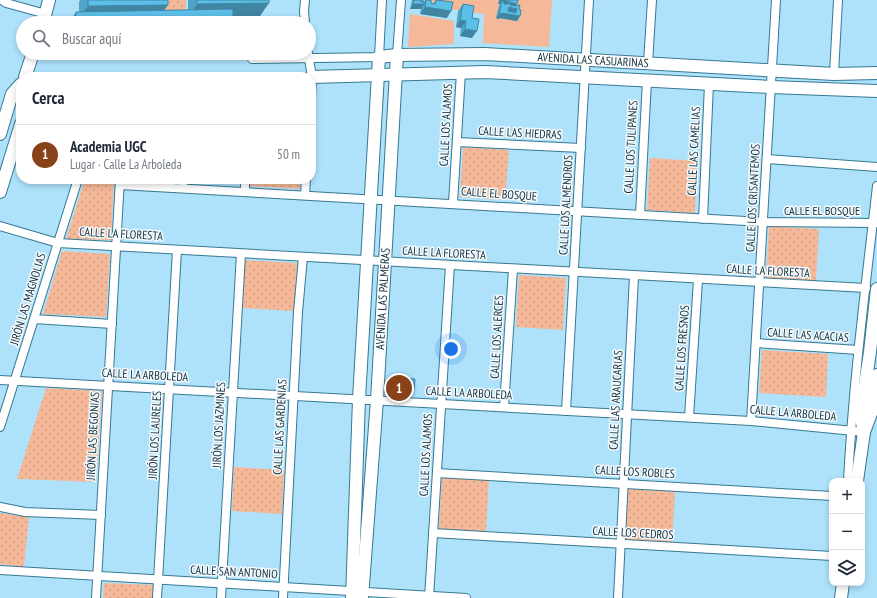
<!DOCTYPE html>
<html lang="es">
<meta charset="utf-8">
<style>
:root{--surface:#fff;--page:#f6f6f7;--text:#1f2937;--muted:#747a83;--line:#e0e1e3;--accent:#874219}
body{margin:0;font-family:"PT Sans Narrow",sans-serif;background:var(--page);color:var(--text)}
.controls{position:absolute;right:12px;bottom:12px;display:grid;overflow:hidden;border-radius:8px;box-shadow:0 2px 6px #0003}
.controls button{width:36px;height:36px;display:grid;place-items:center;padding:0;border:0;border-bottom:1px solid var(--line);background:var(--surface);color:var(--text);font:20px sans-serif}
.you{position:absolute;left:451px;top:349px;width:14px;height:14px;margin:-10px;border:3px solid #fff;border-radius:50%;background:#1a73e8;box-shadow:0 0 0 6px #1a73e833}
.badge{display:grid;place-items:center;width:26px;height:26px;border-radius:50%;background:var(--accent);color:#fff;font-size:13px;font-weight:700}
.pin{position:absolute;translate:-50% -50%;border:2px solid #fff;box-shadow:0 1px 4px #0006}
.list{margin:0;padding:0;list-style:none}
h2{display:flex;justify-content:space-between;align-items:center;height:52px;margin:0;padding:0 16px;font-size:17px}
h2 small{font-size:13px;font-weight:400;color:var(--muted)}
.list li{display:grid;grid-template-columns:26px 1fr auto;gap:12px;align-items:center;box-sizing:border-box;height:60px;padding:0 16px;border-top:1px solid var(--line)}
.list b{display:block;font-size:15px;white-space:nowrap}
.list p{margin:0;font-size:13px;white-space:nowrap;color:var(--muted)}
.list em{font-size:13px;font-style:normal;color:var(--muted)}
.icon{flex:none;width:22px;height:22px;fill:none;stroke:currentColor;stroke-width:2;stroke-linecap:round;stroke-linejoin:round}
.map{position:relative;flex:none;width:877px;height:598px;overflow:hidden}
.search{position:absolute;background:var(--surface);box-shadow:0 2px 6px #0003;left:16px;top:16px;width:300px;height:44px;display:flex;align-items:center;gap:10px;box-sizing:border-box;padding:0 14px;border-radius:22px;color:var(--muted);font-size:15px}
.panel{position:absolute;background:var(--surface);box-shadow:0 2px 6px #0003;left:16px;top:72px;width:300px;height:112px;border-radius:16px}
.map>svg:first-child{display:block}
.grass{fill:#f5b898}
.park{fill:url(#park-dots)}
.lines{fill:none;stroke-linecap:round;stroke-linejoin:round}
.street-casing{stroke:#367894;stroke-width:10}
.secondary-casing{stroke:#367894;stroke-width:14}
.street{stroke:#fff;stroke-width:8}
.secondary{stroke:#fff;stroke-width:12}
.wall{fill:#4fa4c8}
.shaded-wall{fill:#4086a2}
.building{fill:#5cbfe8;stroke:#4086a2;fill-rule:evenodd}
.labels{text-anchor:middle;stroke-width:3;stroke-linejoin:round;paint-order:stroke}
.street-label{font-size:12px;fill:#132f3b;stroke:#f5fbfe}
</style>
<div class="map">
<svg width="877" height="598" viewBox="0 0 877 598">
<defs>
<pattern id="park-dots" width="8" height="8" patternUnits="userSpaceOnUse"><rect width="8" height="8" fill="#f5b898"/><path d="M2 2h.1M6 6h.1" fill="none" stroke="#d19e84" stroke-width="1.8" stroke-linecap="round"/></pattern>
</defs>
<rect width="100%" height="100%" fill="#aee2fb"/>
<g class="grass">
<path d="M 423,0 L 552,0 L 549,47 L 483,43 L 484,14 L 422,5 Z"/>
<path d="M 410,14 L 454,21 L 454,44 L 408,47 Z"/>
</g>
<g class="park">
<path d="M 159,0 L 186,0 L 186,19 L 159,20 Z"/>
<path d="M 463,147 L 509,150 L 505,200 L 460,197 Z"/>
<path d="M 650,158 L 697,161 L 695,213 L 647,210 Z"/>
<path d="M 85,179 L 114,179 L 111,240 L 66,239 Z"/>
<path d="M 249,179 L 300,179 L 300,189 L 248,186 Z"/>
<path d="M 769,226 L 819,229 L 816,281 L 766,278 Z"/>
<path d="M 62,251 L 110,254 L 106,317 L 43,314 Z"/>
<path d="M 244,260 L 297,263 L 294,311 L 242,308 Z"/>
<path d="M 519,275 L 566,278 L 563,330 L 516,327 Z"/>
<path d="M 762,350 L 828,354 L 826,397 L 759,393 Z"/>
<path d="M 46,388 L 102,391 L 96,482 L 17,479 Z"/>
<path d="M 234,467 L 284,470 L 282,514 L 232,511 Z"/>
<path d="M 442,477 L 489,479 L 486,531 L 439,529 Z"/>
<path d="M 628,489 L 675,492 L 672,544 L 625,541 Z"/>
<path d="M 0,513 L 29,517 L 24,567 L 0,564 Z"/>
<path d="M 104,583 L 155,585 L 154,598 L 103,598 Z"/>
</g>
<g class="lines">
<defs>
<g id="street">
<path d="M 2,0 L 6,3 L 46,14"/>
<path d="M 305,23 L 304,11 L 305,0"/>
<path d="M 308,53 L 312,77 L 311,96"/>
<path d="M 397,55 L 401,0"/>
<path d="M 252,59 L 379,57 L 382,0"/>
<path d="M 648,63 L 652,0"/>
<path d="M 834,74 L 838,0"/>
<path d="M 457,142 L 581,148"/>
<path d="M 767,159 L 877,167"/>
<path d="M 120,185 L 763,222 L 877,223"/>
<path d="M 183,188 L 183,179"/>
<path d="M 245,192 L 245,179"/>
<path d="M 305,195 L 306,179"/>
<path d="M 453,203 L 461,72"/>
<path d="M 640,215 L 647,80"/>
<path d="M 703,219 L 709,84"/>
<path d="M 0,226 L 58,243 L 866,288"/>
<path d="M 34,319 L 112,324"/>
<path d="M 756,343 L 858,350"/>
<path d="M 0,380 L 751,421 L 864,432"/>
<path d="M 504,407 L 513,269"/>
<path d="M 566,411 L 589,0"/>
<path d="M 689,417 L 698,280"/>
<path d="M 751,421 L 776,0"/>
<path d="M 0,427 L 78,179"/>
<path d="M 437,473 L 832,496"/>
<path d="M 848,481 C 853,382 866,284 877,186"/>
<path d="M 0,507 L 25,512 L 101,515"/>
<path d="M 433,533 L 832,556"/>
<path d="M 0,570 L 466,598"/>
<path d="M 96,598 L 120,179"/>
<path d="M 157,598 L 177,250"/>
<path d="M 221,598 L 241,254"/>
<path d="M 283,598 L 298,312 L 303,257"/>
<path d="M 429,598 L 450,265"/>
<path d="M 618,598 L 634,276"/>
</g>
<g id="secondary">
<path d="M 43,23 L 49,0"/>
<path d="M 25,77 L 33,53"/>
<path d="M 311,77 L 485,72 L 771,87 L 877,91"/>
<path d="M 0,134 L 12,94 L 21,84"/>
<path d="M 0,192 L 21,124"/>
<path d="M 864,432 L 861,418 L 862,405 L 870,352 L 877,289"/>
<path d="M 857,481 L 864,432 L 873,408 L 877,375"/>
<path id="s1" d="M 352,598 L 359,399 L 379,57 L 397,55 L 485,54 L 834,74 L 877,73"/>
<path id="s2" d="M 362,598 L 377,400 L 397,55"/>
<path d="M 841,598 L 843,583"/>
</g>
</defs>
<use href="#street" class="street-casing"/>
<use href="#secondary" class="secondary-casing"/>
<use href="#street" class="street"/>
<use href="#secondary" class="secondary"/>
</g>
<g class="wall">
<path d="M 80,0 L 168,0 L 168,5 L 164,10 L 188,10 L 188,0 L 269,0 L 260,16 L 233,17 L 233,18 L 230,23 L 68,23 L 76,12 L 79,12 L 79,2 Z"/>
<path d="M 412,0 L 424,0 L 423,2 L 424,2 L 425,0 L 431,0 L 431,3 L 433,4 L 436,0 L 447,18 L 420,14 L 421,9 L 410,9 Z"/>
<path d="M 499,0 L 518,0 L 516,6 L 517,6 L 518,5 L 519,9 L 520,16 L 517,21 L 500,18 L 499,19 L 496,18 L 499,6 L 500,4 L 498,4 Z"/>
<path d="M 463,4 L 472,18 L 472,38 L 460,36 L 461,28 L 456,27 L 458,11 Z"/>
<path d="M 390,377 L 414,389 L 411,393 L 386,391 L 387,382 Z"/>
</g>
<g class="shaded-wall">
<path d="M 500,0 L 503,0 L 517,4 L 514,8 L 517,9 L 514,14 L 505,12 L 508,3 L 506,6 L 502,1 L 500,4 L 498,4 Z"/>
<path d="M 269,3 L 260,16 L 188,17 L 197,4 Z"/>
<path d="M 413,4 L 424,4 L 421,9 L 410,9 Z"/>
<path d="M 168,5 L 158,18 L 79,19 L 88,6 Z"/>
<path d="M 425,7 L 451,11 L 447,18 L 420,14 Z"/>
<path d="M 502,13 L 520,16 L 517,21 L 500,18 L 499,19 L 496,18 L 499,14 Z"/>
<path d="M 233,18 L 230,23 L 75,23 L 76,22 Z"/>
<path d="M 460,20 L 466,21 L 461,28 L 456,27 Z"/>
<path d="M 465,29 L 477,31 L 472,38 L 460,36 Z"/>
<path d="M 389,387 L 414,389 L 411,393 L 386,391 Z"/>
</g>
<g class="building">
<path d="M 88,0 L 168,0 L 168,5 L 88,6 Z"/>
<path d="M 197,0 L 269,0 L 269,3 L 197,4 Z"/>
<path d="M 414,0 L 420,0 L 420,1 L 424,2 L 424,4 L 413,4 Z"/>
<path d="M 426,0 L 431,0 L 431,3 L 435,4 L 436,0 L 453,2 L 451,11 L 425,7 Z"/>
<path d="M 503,0 L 518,0 L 517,4 Z"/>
<path d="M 502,1 L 504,2 L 504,4 L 508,4 L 508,3 L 510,3 L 510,5 L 517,6 L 518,5 L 520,5 L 519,9 L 521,10 L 520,16 L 502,13 L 502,14 L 499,14 ZM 509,7 L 517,9 L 516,13 L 508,11 Z"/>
<path d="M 463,4 L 474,6 L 472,18 L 479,19 L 477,31 L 465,29 L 466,21 L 460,20 Z"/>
<path d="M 233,9 L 233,18 L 76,22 L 76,12 Z"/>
<path d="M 390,377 L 415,379 L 414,389 L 389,387 Z"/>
</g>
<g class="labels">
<g class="street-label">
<text dy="4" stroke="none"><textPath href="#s1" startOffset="756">AVENIDA LAS CASUARINAS</textPath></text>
<text transform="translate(446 125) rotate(-87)" y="4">CALLE LOS ALAMOS</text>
<text transform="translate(520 133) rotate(3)" y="4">CALLE LAS HIEDRAS</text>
<text transform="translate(631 147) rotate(-87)" y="4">CALLE LOS TULIPANES</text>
<text transform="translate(694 151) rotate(-87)" y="4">CALLE LAS CAMELIAS</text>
<text transform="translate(499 194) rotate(4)" y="4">CALLE EL BOSQUE</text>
<text transform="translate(753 198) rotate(-87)" y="4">CALLE LOS CRISANTEMOS</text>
<text transform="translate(566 205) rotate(-87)" y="4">CALLE LOS ALMENDROS</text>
<text x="822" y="215">CALLE EL BOSQUE</text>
<text transform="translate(121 234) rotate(3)" y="4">CALLE LA FLORESTA</text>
<text transform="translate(444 253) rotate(3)" y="4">CALLE LA FLORESTA</text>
<text transform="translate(768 271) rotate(3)" y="4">CALLE LA FLORESTA</text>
<text transform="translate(28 299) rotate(-73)" y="4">JIRÓN LAS MAGNOLIAS</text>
<text dy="4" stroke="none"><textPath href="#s2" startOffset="300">AVENIDA LAS PALMERAS</textPath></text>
<text transform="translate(808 335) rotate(4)" y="4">CALLE LAS ACACIAS</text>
<text transform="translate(497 337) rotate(-87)" y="4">CALLE LOS ALERCES</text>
<text transform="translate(682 348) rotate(-86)" y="4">CALLE LOS FRESNOS</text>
<text transform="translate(145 375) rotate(3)" y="4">CALLE LA ARBOLEDA</text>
<text transform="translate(469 393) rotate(3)" y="4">CALLE LA ARBOLEDA</text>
<text transform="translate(616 400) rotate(-87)" y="4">CALLE LAS ARAUCARIAS</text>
<text transform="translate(793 413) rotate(5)" y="4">CALLE LA ARBOLEDA</text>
<text transform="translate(219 425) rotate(-87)" y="4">JIRÓN LOS JAZMINES</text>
<text transform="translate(280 427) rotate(-87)" y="4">CALLE LAS GARDENIAS</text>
<text transform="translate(155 435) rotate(-87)" y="4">JIRÓN LOS LAURELES</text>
<text transform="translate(93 436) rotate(-87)" y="4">JIRÓN LAS BEGONIAS</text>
<text transform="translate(426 455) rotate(-87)" y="4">CALLE LOS ALAMOS</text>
<text transform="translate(635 472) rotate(3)" y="4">CALLE LOS ROBLES</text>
<text transform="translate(633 533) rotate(3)" y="4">CALLE LOS CEDROS</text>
<text transform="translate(234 572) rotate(3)" y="4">CALLE SAN ANTONIO</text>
</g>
</g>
</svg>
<div class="controls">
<button>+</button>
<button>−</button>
<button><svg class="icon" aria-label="layers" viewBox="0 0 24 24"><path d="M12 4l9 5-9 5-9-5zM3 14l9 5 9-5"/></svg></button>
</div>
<div class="you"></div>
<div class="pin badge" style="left:399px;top:388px">1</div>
<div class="search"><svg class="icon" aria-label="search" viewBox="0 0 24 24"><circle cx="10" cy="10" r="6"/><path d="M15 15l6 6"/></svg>Buscar aquí</div>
<section class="panel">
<h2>Cerca<small></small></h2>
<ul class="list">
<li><span class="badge">1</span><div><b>Academia UGC</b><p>Lugar · Calle La Arboleda</p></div><em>50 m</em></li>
</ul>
</section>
</div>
